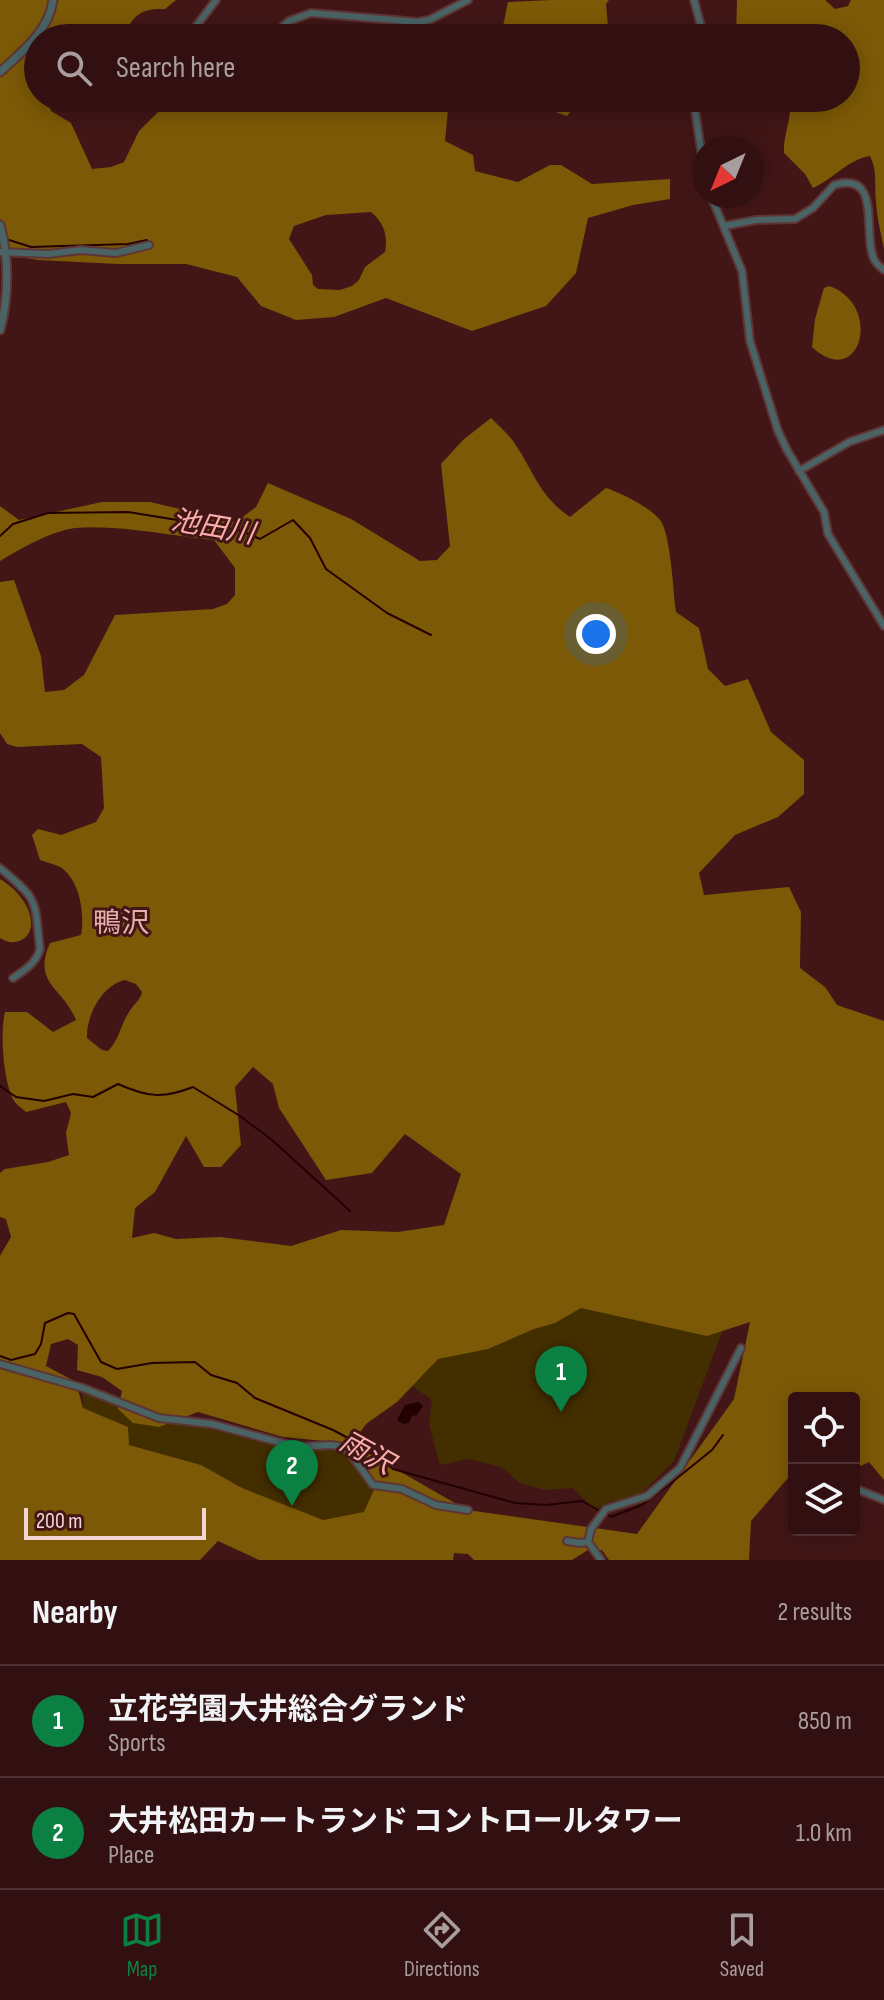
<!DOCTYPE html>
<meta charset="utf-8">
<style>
:root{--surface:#321011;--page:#3a191a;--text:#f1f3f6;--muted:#a89d9f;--line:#4d3031;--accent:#0b8043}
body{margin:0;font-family:"Sofia Sans Condensed","Noto Sans JP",sans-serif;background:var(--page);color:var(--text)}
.controls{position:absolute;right:24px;bottom:24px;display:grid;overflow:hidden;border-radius:8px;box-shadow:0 4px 20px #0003}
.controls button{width:72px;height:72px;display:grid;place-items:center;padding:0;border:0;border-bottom:2px solid var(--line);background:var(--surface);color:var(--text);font:40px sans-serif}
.compass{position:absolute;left:692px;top:136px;width:72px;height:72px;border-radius:50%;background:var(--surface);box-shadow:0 4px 20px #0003;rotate:223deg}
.scale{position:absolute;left:24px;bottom:20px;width:182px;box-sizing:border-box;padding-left:8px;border:4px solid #f3d5d3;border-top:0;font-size:22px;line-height:28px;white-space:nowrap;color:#f3d5d3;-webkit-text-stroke:6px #421617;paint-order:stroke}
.you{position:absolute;left:596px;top:634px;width:28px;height:28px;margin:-20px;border:6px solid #fff;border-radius:50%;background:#1a73e8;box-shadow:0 0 0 12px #1a73e833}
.badge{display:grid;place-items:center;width:52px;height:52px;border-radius:50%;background:var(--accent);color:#fff;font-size:26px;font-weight:700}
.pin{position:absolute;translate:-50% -66px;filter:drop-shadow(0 2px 4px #0008)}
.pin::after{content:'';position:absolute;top:42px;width:28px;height:24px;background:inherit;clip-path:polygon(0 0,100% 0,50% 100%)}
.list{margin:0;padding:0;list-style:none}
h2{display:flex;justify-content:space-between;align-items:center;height:104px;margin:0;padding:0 32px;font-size:34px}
h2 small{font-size:26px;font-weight:400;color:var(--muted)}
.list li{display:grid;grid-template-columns:52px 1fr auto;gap:24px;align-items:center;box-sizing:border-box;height:112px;padding:0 32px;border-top:2px solid var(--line)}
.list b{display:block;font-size:30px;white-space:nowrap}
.list p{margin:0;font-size:26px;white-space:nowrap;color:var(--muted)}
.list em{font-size:26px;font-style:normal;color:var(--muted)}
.icon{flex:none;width:44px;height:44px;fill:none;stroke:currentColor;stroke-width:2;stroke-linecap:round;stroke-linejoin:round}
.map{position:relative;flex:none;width:884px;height:1560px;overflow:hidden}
.search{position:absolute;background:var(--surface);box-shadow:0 4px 20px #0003;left:24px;right:24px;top:24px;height:88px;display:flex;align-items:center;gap:20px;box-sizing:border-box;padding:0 28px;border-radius:44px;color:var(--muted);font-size:30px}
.sheet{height:328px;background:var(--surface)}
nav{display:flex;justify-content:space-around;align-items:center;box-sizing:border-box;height:112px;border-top:2px solid var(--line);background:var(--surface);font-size:22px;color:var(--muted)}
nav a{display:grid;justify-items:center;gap:4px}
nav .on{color:var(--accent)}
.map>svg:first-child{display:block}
.green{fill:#432e00}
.forest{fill:#7c5906;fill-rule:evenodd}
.water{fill:#230001}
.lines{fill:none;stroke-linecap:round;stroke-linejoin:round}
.stream{stroke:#230001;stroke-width:2}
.minor-casing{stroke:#5e3535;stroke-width:10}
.tertiary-casing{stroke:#5e3535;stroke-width:11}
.minor{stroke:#4a6365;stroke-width:6}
.tertiary{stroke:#4a6365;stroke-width:7}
.labels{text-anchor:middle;stroke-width:6;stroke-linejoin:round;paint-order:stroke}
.water-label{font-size:28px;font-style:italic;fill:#faadaa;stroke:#421617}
.neighbourhood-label{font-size:28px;fill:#e8aeac;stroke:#421617}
</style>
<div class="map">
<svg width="884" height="1560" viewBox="0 0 884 1560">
<rect width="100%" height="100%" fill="#421617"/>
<g class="green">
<path d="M 578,1303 L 723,1329 L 674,1461 L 644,1491 L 629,1499 L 611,1501 L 595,1510 L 573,1488 L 545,1490 L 520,1483 L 501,1467 L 469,1459 L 440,1465 L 429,1424 L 432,1400 L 403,1379 L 444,1350 Z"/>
<path d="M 82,1391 L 161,1422 L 203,1427 L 287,1449 L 337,1450 L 345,1453 L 350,1459 L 375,1495 L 365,1516 L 333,1522 L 297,1516 L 130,1452 L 85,1423 Z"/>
</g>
<g class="forest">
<path d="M 0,0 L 176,0 L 165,9 C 137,8 135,17 120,38 L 38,38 L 38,98 L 47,98 L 51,111 L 71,123 L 92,169 L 111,167 L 124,162 L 139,131 L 161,109 L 190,107 L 207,98 L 449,98 L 445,141 L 473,155 L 475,171 L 518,182 L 550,165 L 561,165 L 592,184 L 670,179 L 670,199 L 633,205 L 588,218 L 576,273 L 546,306 L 472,331 L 386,298 L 334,317 L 296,320 L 261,306 L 237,277 L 186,264 L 118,264 L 38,260 L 0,254 ZM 371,212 C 384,223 388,235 385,252 L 365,267 L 359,280 L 352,286 L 340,290 L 318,289 L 313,285 L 312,275 L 289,239 L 294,226 L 326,215 Z"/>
<path d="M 551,0 L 609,0 L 606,4 L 609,38 L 498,38 L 502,31 L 508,2 Z"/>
<path d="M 737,0 L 825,0 L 835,9 L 848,6 L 851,0 L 884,0 L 884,249 C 881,234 877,218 876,202 C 874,185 878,172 870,156 C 849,159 833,179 813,188 L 805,174 L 784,153 C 783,135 792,119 790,101 L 786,98 L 846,98 L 846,38 L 736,38 Z"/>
<path d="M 472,98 L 575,98 L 578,102 L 567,116 L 558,113 L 542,99 Z"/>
<path d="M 829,286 C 884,305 860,392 812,347 L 815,319 L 824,288 Z"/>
<path d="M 491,418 C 498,425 507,433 513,441 C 534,471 538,495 570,517 L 606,488 C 621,493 650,507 660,520 C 671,534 673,592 676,612 L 699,628 L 708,669 L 725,686 L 748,679 L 771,732 L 804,760 L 804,794 L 778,817 L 735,835 L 699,873 L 704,895 L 789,887 L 801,912 L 800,968 L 825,987 L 837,1005 L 884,1021 L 884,1480 L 869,1462 L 854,1469 L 854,1398 L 794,1398 L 794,1471 L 751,1521 L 749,1560 L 609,1560 L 602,1550 L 588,1550 L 572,1560 L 474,1560 L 468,1554 L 454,1553 L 453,1560 L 259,1560 L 218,1541 L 200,1560 L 0,1560 L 0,1256 L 11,1237 L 6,1219 L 0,1217 L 0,1173 L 5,1169 L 48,1162 L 69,1155 L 66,1133 L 71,1113 L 66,1102 L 26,1112 C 22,1108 15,1104 13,1099 C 3,1079 0,1032 5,1012 L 27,1012 L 53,1032 L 76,1020 C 63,987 32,984 50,943 L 81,935 C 85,915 80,879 60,867 C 54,864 46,862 40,860 L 32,835 L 38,829 L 61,835 L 96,822 L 104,808 L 101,757 L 82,744 L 17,747 L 7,744 L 0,733 L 0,582 L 14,580 L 41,656 L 45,692 L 64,690 L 84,675 L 115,615 L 213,609 L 227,604 L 235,595 L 235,568 L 214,540 C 171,536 118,524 75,528 C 51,531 20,549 0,561 L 0,506 L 19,520 L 102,502 L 150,502 L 236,522 L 256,507 L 268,483 L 351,519 L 420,561 L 437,560 L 450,546 L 441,464 L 463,440 ZM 125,980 L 136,984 L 142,992 C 140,1000 136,1002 131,1009 C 121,1022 120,1039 108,1051 L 102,1050 L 87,1038 C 86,1016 102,985 125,980 ZM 253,1067 L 273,1084 L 279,1108 L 326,1180 L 372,1173 L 405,1134 L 461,1174 L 444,1225 L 398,1232 L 341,1230 L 291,1246 L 220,1237 L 176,1239 L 154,1233 L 132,1238 L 135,1208 L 155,1192 L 186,1136 L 204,1167 L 221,1167 L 241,1145 L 235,1087 ZM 581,1308 L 707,1336 L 750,1322 L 734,1399 L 637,1534 L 467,1510 L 352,1444 L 366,1424 L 397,1402 L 438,1359 L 488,1349 L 534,1329 L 555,1323 ZM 68,1339 L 78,1345 L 77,1370 L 102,1377 L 122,1391 L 118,1409 L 133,1423 L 159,1427 L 198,1412 L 283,1437 L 345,1443 L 377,1483 L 364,1512 L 323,1520 L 242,1488 L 201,1465 L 129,1445 L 128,1427 L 83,1408 L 76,1382 L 46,1366 L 51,1344 Z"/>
<path d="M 0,879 C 14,887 30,904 31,921 C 33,939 14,948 0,938 Z"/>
</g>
<path class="water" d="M 418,1402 L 423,1406 L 417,1415 L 412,1416 L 409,1423 L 403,1424 L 397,1420 L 405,1405 Z"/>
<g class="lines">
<g class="stream">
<path d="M 6,239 L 31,247 L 128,244 L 147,240"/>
<path d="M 0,536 L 13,524 L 48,513 L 128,512 L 239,530 L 260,539 L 293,520 L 310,538 L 326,569 L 387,613 L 431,635"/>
<path d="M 0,1086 L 16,1097 L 44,1101 L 73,1094 L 93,1097 L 118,1084 C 147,1097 163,1099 193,1087 L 240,1116 L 272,1140 L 350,1211"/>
<path d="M 0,1356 L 11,1360 L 35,1354 L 41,1344 L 45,1323 L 68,1313 L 74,1314 L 101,1362 L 117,1369 L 152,1363 L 195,1362 L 211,1375 L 237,1383 L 255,1398 L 333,1430 L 363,1446 L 393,1469 L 515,1503 L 546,1505 L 582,1501 L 600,1511"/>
<path d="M 606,1514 L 611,1517 L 642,1505 L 666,1487 L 712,1450 L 723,1435"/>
</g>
<defs>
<g id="minor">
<path d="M 694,0 L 704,38"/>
<path d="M 187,38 L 216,0"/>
<path d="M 270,38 L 289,21 L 311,13 L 418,22 L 429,20 L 468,0"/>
<path d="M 196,98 L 209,104 L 234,98"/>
<path d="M 696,98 L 695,110 L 704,170"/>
<path d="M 711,196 L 742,271 L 750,341 L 778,431 L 787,450 L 824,512 L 828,534 L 884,626"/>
<path d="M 724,226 L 756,220 L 795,219 L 813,208 L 834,185 C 884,170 861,237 875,261 C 877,265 881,267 884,270"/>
<path d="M 0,252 L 48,254 L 81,250 L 116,253 L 149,245"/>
<path d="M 799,471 L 849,442 L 884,430"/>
<path d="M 0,868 C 40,901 34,899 40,949 C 36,963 25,970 13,978"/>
<path d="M 0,1364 L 83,1388 L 159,1418 L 212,1424 L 297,1447 L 331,1445 L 343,1447 L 349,1452 L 373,1485 L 402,1489 L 436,1505 L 468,1510"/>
<path d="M 854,1488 L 884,1500"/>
<path d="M 567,1541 L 580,1543 L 588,1542 L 601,1560"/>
<path d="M 588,1542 L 591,1529 L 606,1509 L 647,1496 L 680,1468 L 741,1348"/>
</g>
<g id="tertiary">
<path d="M 0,72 C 22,52 49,31 53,0"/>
<path d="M 0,225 C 9,257 9,297 0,330"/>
</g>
</defs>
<use href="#minor" class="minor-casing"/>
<use href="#tertiary" class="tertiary-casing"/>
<use href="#minor" class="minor"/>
<use href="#tertiary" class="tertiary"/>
</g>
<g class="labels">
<g class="water-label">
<text transform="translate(213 526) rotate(10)" y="10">池田川</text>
<text transform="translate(367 1452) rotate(29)" y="10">雨沢</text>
</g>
<g class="neighbourhood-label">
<text x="121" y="932">鴨沢</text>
</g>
</g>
</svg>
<div class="controls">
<button><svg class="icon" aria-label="locate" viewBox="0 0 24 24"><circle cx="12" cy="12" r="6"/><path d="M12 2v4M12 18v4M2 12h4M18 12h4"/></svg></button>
<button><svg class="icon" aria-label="layers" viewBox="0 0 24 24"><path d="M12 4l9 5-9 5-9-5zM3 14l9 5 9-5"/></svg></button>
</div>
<svg class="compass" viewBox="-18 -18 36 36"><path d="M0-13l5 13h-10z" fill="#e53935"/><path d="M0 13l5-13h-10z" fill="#a89d9f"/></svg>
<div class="scale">200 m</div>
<div class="you"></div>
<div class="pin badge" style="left:561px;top:1412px">1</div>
<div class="pin badge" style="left:292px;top:1506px">2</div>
<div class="search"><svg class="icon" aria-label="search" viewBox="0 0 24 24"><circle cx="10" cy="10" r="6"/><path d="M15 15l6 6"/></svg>Search here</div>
</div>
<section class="sheet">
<h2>Nearby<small>2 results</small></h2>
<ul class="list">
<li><span class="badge">1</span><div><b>立花学園大井総合グランド</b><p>Sports</p></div><em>850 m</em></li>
<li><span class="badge">2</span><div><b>大井松田カートランド コントロールタワー</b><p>Place</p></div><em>1.0 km</em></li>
</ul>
</section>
<nav>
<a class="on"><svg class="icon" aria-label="map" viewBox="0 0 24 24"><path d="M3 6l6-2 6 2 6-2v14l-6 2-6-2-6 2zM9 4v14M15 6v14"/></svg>Map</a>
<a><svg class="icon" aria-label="directions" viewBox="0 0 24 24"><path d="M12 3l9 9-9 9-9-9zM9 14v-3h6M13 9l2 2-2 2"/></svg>Directions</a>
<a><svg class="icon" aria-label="saved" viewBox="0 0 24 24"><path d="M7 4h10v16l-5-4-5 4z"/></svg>Saved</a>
</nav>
